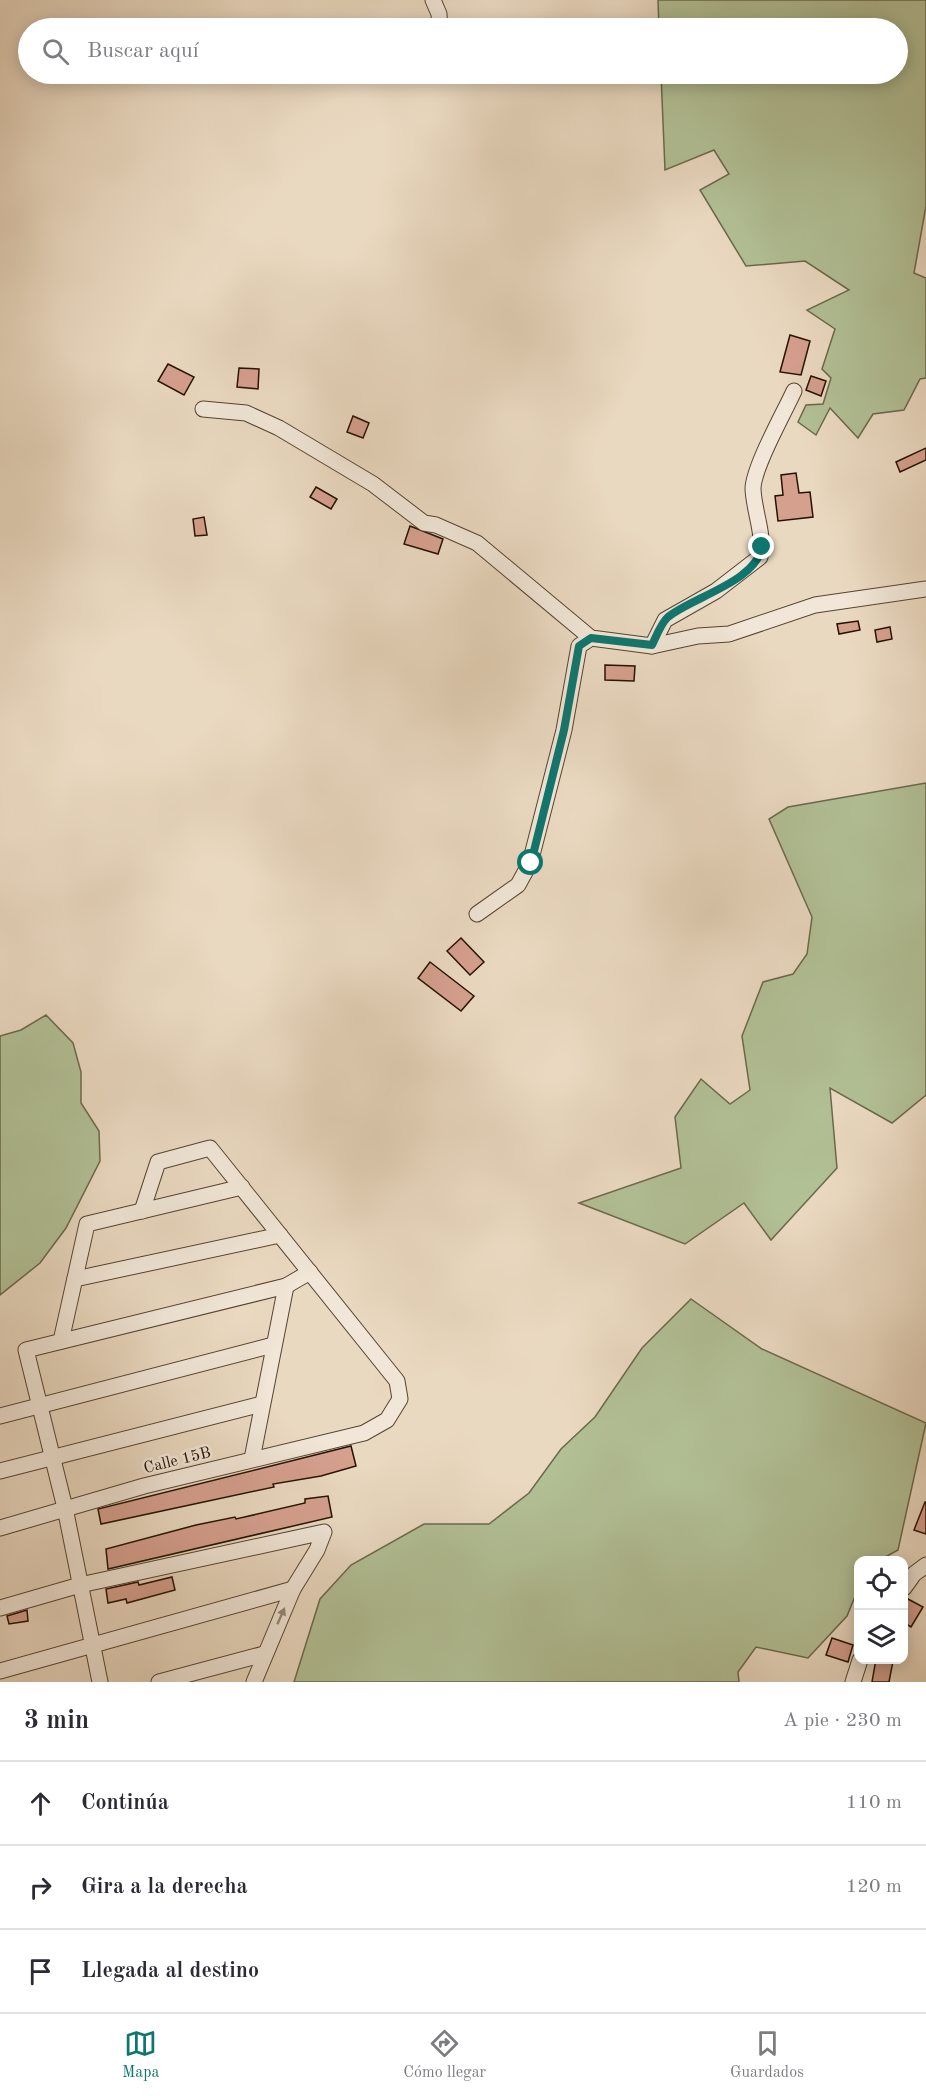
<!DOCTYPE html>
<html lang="es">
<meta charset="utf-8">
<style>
:root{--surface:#fff;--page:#f7f7f7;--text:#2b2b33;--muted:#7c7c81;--line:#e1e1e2;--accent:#0f766e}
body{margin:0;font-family:"Old Standard TT",serif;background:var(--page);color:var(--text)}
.controls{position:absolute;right:18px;bottom:18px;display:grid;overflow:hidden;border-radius:12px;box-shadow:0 3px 15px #0003}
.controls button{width:54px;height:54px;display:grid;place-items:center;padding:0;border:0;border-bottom:2px solid var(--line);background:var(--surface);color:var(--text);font:30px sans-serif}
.stop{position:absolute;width:18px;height:18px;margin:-14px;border:4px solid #0f766e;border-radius:50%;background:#fff}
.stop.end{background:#0f766e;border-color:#fff;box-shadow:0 2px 6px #0008}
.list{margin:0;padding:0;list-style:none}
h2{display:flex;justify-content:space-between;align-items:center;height:78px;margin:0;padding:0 24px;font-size:26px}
h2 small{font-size:20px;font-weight:400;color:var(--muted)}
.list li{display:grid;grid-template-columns:39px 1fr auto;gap:18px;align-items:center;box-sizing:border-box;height:84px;padding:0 24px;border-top:2px solid var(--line)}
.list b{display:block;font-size:22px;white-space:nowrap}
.list em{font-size:20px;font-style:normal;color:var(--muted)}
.icon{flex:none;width:33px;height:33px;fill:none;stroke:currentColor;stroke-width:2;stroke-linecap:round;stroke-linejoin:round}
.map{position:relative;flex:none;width:926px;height:1682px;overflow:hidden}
.search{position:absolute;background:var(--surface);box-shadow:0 3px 15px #0003;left:18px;right:18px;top:18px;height:66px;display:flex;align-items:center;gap:15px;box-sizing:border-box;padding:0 21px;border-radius:33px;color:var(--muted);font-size:22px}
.sheet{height:330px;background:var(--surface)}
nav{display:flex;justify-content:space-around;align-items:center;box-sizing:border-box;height:84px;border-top:2px solid var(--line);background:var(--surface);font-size:16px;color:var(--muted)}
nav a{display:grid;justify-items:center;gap:3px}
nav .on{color:var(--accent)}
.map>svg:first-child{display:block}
.green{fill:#b2c096;stroke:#6b694c;stroke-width:1.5}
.building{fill:#d6a08f;stroke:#241201;stroke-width:1.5}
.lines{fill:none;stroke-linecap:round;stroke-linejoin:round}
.minor-casing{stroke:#564431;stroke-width:17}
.minor{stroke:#f1e6d7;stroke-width:15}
.oneway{fill:#958777}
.route{stroke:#0f766e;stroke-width:8}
.labels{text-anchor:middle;stroke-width:5;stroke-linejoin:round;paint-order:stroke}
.street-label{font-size:16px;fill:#241201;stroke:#f1e6d7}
</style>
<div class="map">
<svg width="926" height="1682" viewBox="0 0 926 1682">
<rect width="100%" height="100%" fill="#ead9c1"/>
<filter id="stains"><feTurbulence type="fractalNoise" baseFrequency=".00333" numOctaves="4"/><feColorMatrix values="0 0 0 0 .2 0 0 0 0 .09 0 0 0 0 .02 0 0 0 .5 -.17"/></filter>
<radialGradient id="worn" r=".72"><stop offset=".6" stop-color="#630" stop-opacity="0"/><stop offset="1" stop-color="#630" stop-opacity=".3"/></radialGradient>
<g class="green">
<path d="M 658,0 L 926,0 L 926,206 L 914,273 L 926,278 L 926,378 L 920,379 L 904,410 L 873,414 L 858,438 L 830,408 L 816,435 L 798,422 L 806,405 L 823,404 L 831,378 L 822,369 L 835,329 L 807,310 L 849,290 L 805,261 L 746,266 L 700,190 L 729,174 L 714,150 L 665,170 L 661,74 L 898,74 L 898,28 L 659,28 Z"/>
<path d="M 926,783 L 926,1095 L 892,1123 L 830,1088 L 837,1168 L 771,1240 L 744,1203 L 685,1244 L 579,1203 L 681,1168 L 675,1117 L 701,1079 L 730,1104 L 750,1090 L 742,1036 L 763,982 L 793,974 L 807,954 L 812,917 L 769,819 L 788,807 Z"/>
<path d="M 46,1015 L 73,1043 L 81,1072 L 81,1103 L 99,1131 L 100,1161 L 66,1228 L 40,1263 L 0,1295 L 0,1036 L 21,1030 Z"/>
<path d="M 691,1299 L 762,1349 L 926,1423 L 898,1550 L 880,1560 L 858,1560 L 858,1589 L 847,1616 L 808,1658 L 756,1647 L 738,1672 L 739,1682 L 294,1682 L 320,1599 L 351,1565 L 424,1524 L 489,1524 L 529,1493 L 561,1449 L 595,1417 L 642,1348 Z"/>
</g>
<g class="building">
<path d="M 790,335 L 810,341 L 801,375 L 780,372 Z"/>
<path d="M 168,364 L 194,377 L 184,395 L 158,381 Z"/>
<path d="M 239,368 L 259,369 L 258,389 L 237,387 Z"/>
<path d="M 811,376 L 826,381 L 821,396 L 806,390 Z"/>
<path d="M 353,416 L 369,423 L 363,438 L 347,432 Z"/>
<path d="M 926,448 L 926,460 L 900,472 L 896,462 Z"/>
<path d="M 796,473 L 799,493 L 810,492 L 813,517 L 778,521 L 775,496 L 783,495 L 781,475 Z"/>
<path d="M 316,487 L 337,499 L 331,509 L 310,497 Z"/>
<path d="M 204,517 L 207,535 L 195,536 L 193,519 Z"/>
<path d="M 410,526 L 443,539 L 438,554 L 404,544 Z"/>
<path d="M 858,621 L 860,630 L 839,634 L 837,624 Z"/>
<path d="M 890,627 L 892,639 L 877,642 L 875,630 Z"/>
<path d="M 605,665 L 635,666 L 634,681 L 605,680 Z"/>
<path d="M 461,938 L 484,962 L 470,975 L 447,951 Z"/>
<path d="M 430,962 L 474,996 L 461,1011 L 418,978 Z"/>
<path d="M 351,1446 L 356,1466 L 321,1476 L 273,1484 L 274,1487 L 101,1524 L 98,1509 Z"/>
<path d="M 328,1496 L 332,1517 L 108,1569 L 106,1549 L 196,1525 L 235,1517 L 236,1519 L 305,1503 L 305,1499 Z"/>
<path d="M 925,1502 L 926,1502 L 926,1534 L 914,1530 Z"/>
<path d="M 172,1577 L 175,1590 L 127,1603 L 126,1599 L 108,1603 L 106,1589 L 138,1582 L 139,1585 Z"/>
<path d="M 908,1599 L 923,1607 L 911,1627 L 903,1622 L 903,1608 Z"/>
<path d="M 27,1610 L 28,1621 L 9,1624 L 7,1616 Z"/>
<path d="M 832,1638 L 853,1645 L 848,1662 L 826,1655 Z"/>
<path d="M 876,1659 L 893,1661 L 889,1682 L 872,1682 Z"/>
</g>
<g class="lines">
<defs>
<g id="minor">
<path d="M 433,0 L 439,14 L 440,28"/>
<path d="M 203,409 L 246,413 L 279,428 L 373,484 L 424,523 L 436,525 L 477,543 L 591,638 L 652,646 L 698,636 L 729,634 L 815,605 L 926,589"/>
<path d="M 652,646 L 665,620 L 716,591 L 760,557 C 765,535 754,512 753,489 C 753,468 784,413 794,391"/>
<path d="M 477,914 L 518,885 L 530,863 L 564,730 L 579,646 L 591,638"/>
<path d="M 75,1279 L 280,1235"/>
<path d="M 61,1341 L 87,1224 L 242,1187"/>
<path d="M 0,1416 L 273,1345"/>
<path d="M 252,1459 L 286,1286"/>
<path d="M 0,1471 L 262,1404"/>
<path d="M 0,1528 L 144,1486 L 364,1433 L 387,1420 L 400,1399 L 397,1381 L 210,1148 L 158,1162 L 142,1211"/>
<path d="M 904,1588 L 914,1574 L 926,1565"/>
<path d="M 0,1608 L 80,1585 L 324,1532 L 317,1550 L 293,1589 L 254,1682"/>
<path d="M 0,1671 L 293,1589"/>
<path d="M 100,1682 L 65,1508 L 26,1350 L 286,1286 L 310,1272"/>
<path d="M 159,1682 L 264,1654"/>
<path d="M 853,1682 L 860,1660"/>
</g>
</defs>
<use href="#minor" class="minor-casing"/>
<use href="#minor" class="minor"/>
</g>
<defs><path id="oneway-solid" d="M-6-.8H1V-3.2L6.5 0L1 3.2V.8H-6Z" transform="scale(1.5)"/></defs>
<use class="oneway" href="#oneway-solid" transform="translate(281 1616) rotate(-66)"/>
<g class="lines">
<path class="route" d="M 531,863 L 564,730 L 579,646 L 591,638 L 652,645 C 656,637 661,623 668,617 C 692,597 756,582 762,547"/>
</g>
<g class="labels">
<g class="street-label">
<text transform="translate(177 1459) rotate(-14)" y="6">Calle 15B</text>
</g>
</g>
<rect width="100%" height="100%" filter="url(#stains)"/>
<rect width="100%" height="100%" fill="url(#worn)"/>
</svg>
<div class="controls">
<button><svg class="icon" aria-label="locate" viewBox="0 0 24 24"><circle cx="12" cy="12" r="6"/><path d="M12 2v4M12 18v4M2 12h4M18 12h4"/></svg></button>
<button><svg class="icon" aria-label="layers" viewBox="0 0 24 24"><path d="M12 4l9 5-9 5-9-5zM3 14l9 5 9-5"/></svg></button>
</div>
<div class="stop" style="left:531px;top:863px"></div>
<div class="stop end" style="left:762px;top:547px"></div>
<div class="search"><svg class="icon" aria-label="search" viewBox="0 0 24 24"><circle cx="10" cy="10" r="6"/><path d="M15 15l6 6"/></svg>Buscar aquí</div>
</div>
<section class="sheet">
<h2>3 min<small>A pie · 230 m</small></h2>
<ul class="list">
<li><svg class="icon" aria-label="ahead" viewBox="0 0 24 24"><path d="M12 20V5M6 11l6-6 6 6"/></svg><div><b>Continúa</b></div><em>110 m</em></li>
<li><svg class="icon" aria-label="right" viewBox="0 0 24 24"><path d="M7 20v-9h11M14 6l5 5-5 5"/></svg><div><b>Gira a la derecha</b></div><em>120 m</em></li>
<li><svg class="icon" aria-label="arrive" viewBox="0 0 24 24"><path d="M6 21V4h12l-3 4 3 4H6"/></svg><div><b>Llegada al destino</b></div></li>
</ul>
</section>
<nav>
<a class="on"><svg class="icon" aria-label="map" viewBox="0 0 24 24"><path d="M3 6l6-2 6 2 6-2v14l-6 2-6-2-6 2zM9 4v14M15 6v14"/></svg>Mapa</a>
<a><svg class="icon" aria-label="directions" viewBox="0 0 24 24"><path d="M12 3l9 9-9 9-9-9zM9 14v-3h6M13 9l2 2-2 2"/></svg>Cómo llegar</a>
<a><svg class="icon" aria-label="saved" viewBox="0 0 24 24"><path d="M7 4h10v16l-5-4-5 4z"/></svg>Guardados</a>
</nav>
